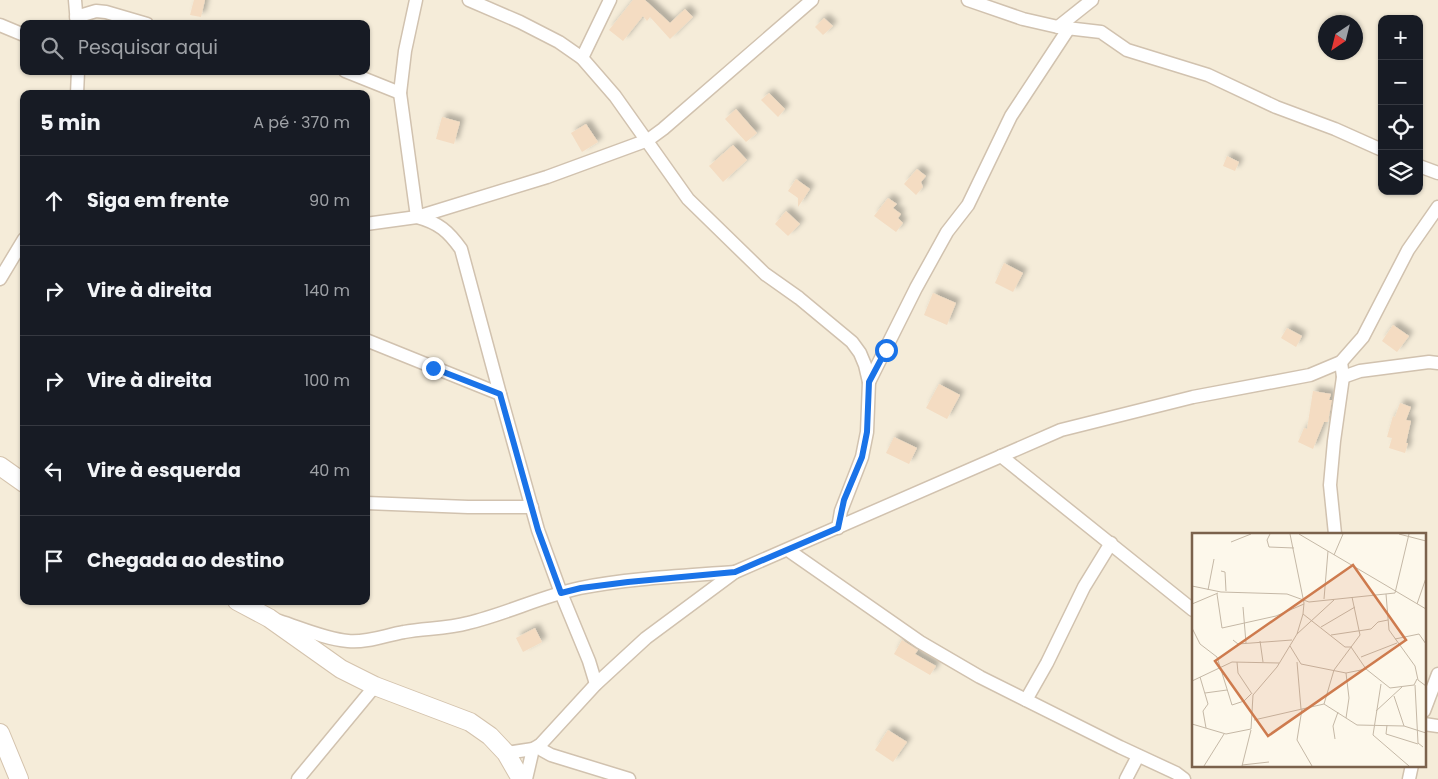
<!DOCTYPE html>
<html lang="pt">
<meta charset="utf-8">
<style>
:root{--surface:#171b24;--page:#20242c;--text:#f1f3f6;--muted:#9ea1a6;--line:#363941}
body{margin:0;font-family:Poppins,sans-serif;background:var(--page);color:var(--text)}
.controls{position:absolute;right:15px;top:15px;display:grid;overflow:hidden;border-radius:10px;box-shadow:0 1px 4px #0004}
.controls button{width:45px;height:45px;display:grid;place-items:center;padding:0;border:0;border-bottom:1px solid var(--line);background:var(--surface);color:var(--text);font:25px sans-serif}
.compass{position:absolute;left:1318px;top:15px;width:45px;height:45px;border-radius:50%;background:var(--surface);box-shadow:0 1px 4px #0004;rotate:215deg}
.stop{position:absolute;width:15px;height:15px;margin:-11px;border:4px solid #1a73e8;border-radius:50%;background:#fff}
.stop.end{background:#1a73e8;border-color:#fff;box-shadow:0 1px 5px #0008}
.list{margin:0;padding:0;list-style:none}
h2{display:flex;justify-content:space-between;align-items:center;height:65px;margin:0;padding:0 20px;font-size:21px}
h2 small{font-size:16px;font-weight:400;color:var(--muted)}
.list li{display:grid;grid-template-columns:32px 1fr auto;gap:15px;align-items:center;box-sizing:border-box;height:90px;padding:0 20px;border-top:1px solid var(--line)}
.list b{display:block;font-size:19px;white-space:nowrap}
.list em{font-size:16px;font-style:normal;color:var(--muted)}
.icon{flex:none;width:28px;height:28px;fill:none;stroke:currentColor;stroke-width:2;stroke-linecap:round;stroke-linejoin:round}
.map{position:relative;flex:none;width:1438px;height:779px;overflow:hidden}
.search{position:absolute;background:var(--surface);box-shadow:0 1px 4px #0004;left:20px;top:20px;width:350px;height:55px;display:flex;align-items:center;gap:12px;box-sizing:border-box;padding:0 18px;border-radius:10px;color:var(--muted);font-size:19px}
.panel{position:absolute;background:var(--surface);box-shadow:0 1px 4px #0004;left:20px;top:90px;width:350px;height:515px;border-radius:10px}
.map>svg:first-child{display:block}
.residential{fill:#f5ecd9;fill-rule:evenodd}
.building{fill:#f4dcc2;filter:url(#shadow)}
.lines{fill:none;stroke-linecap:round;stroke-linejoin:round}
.street-casing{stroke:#d1c2af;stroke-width:15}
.secondary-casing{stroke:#d4c3ad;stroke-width:20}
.street{stroke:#fff;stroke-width:12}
.secondary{stroke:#fff;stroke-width:18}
.route{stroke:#1a73e8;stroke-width:6}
.inset-road{fill:none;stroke:#c5b8a6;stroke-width:1}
.view{fill:#ce7b4e;fill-opacity:0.15;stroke:#ce7b4e;stroke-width:2.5}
.inset-edge{fill:none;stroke:#7b624c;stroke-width:2.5}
</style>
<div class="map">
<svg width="1438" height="779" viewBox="0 0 1438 779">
<defs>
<filter id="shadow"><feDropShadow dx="4.5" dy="-4.5" stdDeviation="2.5" flood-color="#0004"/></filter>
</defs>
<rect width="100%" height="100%" fill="#fdf8eb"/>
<path class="residential" d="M 0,0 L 1438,0 L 1438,779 L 0,779 ZM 1382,19 L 1419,19 L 1419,191 L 1382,191 ZM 1326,22 L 1356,22 L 1356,52 L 1326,52 ZM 24,24 L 366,24 L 366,71 L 24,71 ZM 24,94 L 366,94 L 366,601 L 24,601 ZM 1193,534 L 1424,534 L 1424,765 L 1193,765 Z"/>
<g class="building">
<path d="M 194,0 L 205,0 L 201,17 L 190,15 Z"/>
<path d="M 633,0 L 645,0 L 670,23 L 685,9 L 693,17 L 670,39 L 650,17 L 647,21 L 643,16 L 623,41 L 609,30 Z"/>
<path d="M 824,18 L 833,26 L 823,35 L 815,27 Z"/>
<path d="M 769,93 L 785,109 L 778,117 L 761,100 Z"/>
<path d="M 736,109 L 757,133 L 746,142 L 725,119 Z"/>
<path d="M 442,117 L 460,122 L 454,144 L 436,139 Z"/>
<path d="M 586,124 L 598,142 L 582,152 L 571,133 Z"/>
<path d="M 733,145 L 747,160 L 723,182 L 709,166 Z"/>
<path d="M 1227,156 L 1239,162 L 1235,171 L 1223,166 Z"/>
<path d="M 917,169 L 926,176 L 921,182 L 923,187 L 916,195 L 904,184 Z"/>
<path d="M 796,179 L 810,189 L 798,207 L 798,198 L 788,191 Z"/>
<path d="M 888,198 L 897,204 L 893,208 L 901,214 L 898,218 L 903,223 L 896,232 L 874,216 Z"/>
<path d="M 786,211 L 800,224 L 788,236 L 775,224 Z"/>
<path d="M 1004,263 L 1023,273 L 1013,292 L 995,283 Z"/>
<path d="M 933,293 L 956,303 L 947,325 L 924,315 Z"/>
<path d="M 1393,325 L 1409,336 L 1397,352 L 1382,341 Z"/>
<path d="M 1287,328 L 1302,336 L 1296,347 L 1281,338 Z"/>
<path d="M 939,384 L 960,395 L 947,419 L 926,408 Z"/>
<path d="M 1313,391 L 1331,394 L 1329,400 L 1332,400 L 1328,422 L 1324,422 L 1313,449 L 1298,442 L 1304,428 L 1307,429 Z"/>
<path d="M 1400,403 L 1411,407 L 1406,420 L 1411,421 L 1406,443 L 1408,443 L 1405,453 L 1389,448 L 1392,438 L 1387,437 L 1393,416 L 1395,417 Z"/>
<path d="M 894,437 L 917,448 L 909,464 L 886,453 Z"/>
<path d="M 535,628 L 542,642 L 523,652 L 516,638 Z"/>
<path d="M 902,640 L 918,650 L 915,654 L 936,666 L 930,675 L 894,654 Z"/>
<path d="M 888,730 L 907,742 L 893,762 L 875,750 Z"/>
</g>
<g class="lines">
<defs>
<g id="street">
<path d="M 75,0 L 77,24"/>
<path d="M 416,0 L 405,51 L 400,93 L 417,217 C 439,223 448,231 461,249 L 500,394 L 538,530 L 561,593 L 589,661 L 596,684"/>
<path d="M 469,0 L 520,22 L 559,42 L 582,58 L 615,96 L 688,199 L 765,274 L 799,298 L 852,342 L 860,353 L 865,365 L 869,382 L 867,432 L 862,457 L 841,511 L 838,528"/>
<path d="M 968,0 L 1023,19 L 1058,27 L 1101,32 L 1127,50 L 1208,75 L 1276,107 L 1335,129 L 1382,150"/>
<path d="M 76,17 L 96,11 L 106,12 L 147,24"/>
<path d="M 0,25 L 24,35"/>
<path d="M 1058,27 L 1092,0"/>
<path d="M 582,58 L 610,0"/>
<path d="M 345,71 L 400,93"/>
<path d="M 77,94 L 78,71"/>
<path d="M 1419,166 L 1438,173"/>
<path d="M 366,224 L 417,217 L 547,177 L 648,140 L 663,129 L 812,0"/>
<path d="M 0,279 L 24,239"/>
<path d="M 366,340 L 500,394"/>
<path d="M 1343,377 L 1360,371 L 1429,362 L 1438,363"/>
<path d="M 869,382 L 916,288 L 947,232 L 968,205 L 1011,116 L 1069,28"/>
<path d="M 1001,456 L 1193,610"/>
<path d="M 366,503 L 468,507 L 532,507"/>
<path d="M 1335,534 L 1330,485 L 1334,441 L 1343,377 L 1341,362"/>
<path d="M 788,550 L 920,642 L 980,677 L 1120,747 L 1176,773 L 1184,779"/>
<path d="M 279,621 C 301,628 325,639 348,641 C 367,643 386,635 404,632 C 425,628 447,629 468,623 C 506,614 542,596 580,588 C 631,578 684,576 735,572"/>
<path d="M 1026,700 L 1047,663 L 1084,587 L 1111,543"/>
<path d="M 1424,711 L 1438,674"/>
<path d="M 1424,724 L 1438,726"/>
<path d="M 540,745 L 542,750 L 551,755 L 629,779"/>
<path d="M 506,753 L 533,749 L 540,745 L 596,684 L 646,638 L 735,572 L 1061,430 L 1193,397 L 1310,375 L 1341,362 L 1363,337 L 1408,250 L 1438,207"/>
<path d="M 298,779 L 375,686"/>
<path d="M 526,779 L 533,749"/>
<path d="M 1126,779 L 1138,756"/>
<path d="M 1409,779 L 1412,765"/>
</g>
<g id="secondary">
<path d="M 0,466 L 24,483"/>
<path d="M 237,601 L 269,618 L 341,669 L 375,686 L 470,722 L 490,736 L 506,753 L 521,779"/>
<path d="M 0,733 L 19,779"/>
</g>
</defs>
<use href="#street" class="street-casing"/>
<use href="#secondary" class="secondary-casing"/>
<use href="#street" class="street"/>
<use href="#secondary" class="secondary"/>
</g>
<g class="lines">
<path class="route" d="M 433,368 L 500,394 L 538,530 L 561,593 L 581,588 L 628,582 L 735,572 L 838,528 L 844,500 L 862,457 L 867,432 L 869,382 L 886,350"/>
</g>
<g transform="translate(1192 533)">
<rect width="234" height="234" fill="#fdf8eb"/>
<path class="inset-road" d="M 78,1 L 75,7 L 77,14 L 102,15M 107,1 L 234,76M 207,1 L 234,8M 39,9 L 59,1M 142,22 L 151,1M 29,38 L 33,39 L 34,58M 0,53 L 29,59 L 95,61 L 117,69 L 203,60 L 217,1M 16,57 L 22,26M 25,61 L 30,95 L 84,83 L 112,71M 194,61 L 197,97 L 223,133 L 226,147 L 234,153M 132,66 L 136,18M 0,71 L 26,60M 225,71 L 234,45M 51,74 L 54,110M 129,94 L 163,74M 0,95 L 8,111 L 25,124 L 40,172 L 52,168 L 59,161M 105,101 L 142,67M 139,102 L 179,96 L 186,89 L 196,87M 203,106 L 227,101 L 234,111M 41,107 L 46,111 L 100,107M 68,108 L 71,129M 98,113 L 109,131 L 154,140 L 174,136 L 159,114 L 153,114 L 111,81M 169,124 L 205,110M 45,129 L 46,140 L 60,161M 105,129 L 109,176M 174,136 L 198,155 L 222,152 L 225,146M 154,140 L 157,165 L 154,185M 8,144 L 16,171 L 11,178 L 14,195M 0,148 L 40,129 L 87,130M 189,151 L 181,202 L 217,233M 223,152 L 226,210 L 231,214M 13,160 L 35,157M 202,163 L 212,193M 132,171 L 142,137 L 168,102 L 160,64M 110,176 L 105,207 L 120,233M 184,178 L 210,154M 62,187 L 132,171 L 165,192 L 212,193 L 234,200M 0,191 L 34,201 L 59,196 L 61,162 L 85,134 L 105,101 L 111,81 L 112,70 L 98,1M 195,192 L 194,201 L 226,211M 143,206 L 141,193 L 146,179M 50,232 L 77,229M 12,233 L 32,201M 50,233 L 59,197"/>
<path class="view" d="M 161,32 L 214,107 L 76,203 L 23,128 Z"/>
<rect width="234" height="234" class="inset-edge"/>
</g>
</svg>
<div class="controls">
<button>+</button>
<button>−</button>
<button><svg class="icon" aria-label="locate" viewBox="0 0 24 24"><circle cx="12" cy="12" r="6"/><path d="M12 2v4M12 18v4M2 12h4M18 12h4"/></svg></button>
<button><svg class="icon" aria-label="layers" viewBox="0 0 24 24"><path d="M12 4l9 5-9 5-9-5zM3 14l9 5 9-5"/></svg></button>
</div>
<svg class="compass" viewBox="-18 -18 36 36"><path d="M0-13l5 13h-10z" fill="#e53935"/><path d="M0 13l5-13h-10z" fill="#9ea1a6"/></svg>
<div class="stop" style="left:886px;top:350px"></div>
<div class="stop end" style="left:433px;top:368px"></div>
<div class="search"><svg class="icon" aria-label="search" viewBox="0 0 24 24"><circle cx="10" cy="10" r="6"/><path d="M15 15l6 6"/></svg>Pesquisar aqui</div>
<section class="panel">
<h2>5 min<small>A pé · 370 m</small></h2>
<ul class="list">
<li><svg class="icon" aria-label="ahead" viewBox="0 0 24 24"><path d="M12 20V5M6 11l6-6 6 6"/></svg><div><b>Siga em frente</b></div><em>90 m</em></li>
<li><svg class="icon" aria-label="right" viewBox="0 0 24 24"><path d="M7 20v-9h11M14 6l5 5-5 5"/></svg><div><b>Vire à direita</b></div><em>140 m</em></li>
<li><svg class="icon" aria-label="right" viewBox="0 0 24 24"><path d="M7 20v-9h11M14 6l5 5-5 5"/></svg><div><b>Vire à direita</b></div><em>100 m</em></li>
<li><svg class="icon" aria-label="left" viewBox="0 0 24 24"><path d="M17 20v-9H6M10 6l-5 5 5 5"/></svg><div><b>Vire à esquerda</b></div><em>40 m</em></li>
<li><svg class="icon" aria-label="arrive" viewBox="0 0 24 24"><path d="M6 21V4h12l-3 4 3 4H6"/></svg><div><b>Chegada ao destino</b></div></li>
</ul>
</section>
</div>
